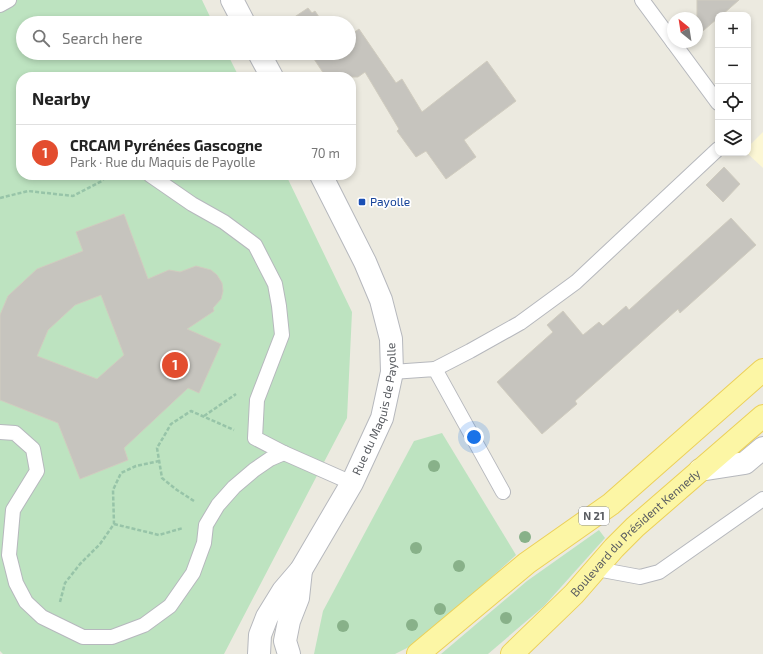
<!DOCTYPE html>
<meta charset="utf-8">
<style>
:root{--surface:#fff;--page:#f2f2f2;--text:#222;--muted:#767676;--line:#e0e0e0;--accent:#e34d2f}
body{margin:0;font-family:"Exo 2",sans-serif;background:var(--page);color:var(--text)}
.controls{position:absolute;right:12px;top:12px;display:grid;overflow:hidden;border-radius:8px;box-shadow:0 2px 6px #0003}
.controls button{width:36px;height:36px;display:grid;place-items:center;padding:0;border:0;border-bottom:1px solid var(--line);background:var(--surface);color:var(--text);font:20px sans-serif}
.compass{position:absolute;left:667px;top:12px;width:36px;height:36px;border-radius:50%;background:var(--surface);box-shadow:0 2px 6px #0003;rotate:330deg}
.you{position:absolute;left:474px;top:437px;width:14px;height:14px;margin:-10px;border:3px solid #fff;border-radius:50%;background:#1a73e8;box-shadow:0 0 0 6px #1a73e833}
.badge{display:grid;place-items:center;width:26px;height:26px;border-radius:50%;background:var(--accent);color:#fff;font-size:13px;font-weight:700}
.pin{position:absolute;translate:-50% -50%;border:2px solid #fff;box-shadow:0 1px 4px #0006}
.list{margin:0;padding:0;list-style:none}
h2{display:flex;justify-content:space-between;align-items:center;height:52px;margin:0;padding:0 16px;font-size:17px}
h2 small{font-size:13px;font-weight:400;color:var(--muted)}
.list li{display:grid;grid-template-columns:26px 1fr auto;gap:12px;align-items:center;box-sizing:border-box;height:56px;padding:0 16px;border-top:1px solid var(--line)}
.list b{display:block;font-size:15px;white-space:nowrap}
.list p{margin:0;font-size:13px;white-space:nowrap;color:var(--muted)}
.list em{font-size:13px;font-style:normal;color:var(--muted)}
.icon{flex:none;width:22px;height:22px;fill:none;stroke:currentColor;stroke-width:2;stroke-linecap:round;stroke-linejoin:round}
.map{position:relative;flex:none;width:763px;height:654px;overflow:hidden}
.search{position:absolute;background:var(--surface);box-shadow:0 2px 6px #0003;left:16px;top:16px;width:340px;height:44px;display:flex;align-items:center;gap:10px;box-sizing:border-box;padding:0 14px;border-radius:22px;color:var(--muted);font-size:15px}
.panel{position:absolute;background:var(--surface);box-shadow:0 2px 6px #0003;left:16px;top:72px;width:340px;height:108px;border-radius:16px}
.map>svg:first-child{display:block}
.commercial{fill:#fcf7d5}
.green{fill:#bde3c0}
.building{fill:#c6c4be;stroke:#d0ccbf;fill-rule:evenodd}
.lines{fill:none;stroke-linecap:round;stroke-linejoin:round}
.service-casing{stroke:#b6b8bd;stroke-width:16}
.minor-casing{stroke:#b6b8bd;stroke-width:24}
.tertiary-casing{stroke:#b6b8bd;stroke-width:24}
.primary-casing{stroke:#ecd059;stroke-width:24}
.path{stroke:#97c4a8;stroke-width:2.5;stroke-dasharray:4 2;stroke-linecap:butt}
.service{stroke:#fff;stroke-width:14}
.minor{stroke:#fff;stroke-width:22}
.tertiary{stroke:#fff;stroke-width:22}
.primary{stroke:#fcf6a5;stroke-width:22}
.tree{fill:#88b189}
.transit-dot{fill:#1a4fb4;stroke:#fff;stroke-width:1.5}
.labels{text-anchor:middle;stroke-width:3.5;stroke-linejoin:round;paint-order:stroke}
.shield{fill:#fff;stroke:#8b8d90;stroke-width:1}
.shield-label{font-size:11px;font-weight:bold;fill:#595c61}
.transit-label{font-size:12px;fill:#164399;stroke:#fff;text-anchor:start}
.street-label{font-size:12px;fill:#595c61;stroke:#fff}
</style>
<div class="map">
<svg width="763" height="654" viewBox="0 0 763 654">
<rect width="100%" height="100%" fill="#eceae0"/>
<path class="commercial" d="M 763,132 L 763,168 L 747,153 L 748,147 Z"/>
<g class="green">
<path d="M 0,0 L 202,0 L 213,23 L 23,23 L 23,53 L 227,53 L 239,77 L 21,77 L 21,175 L 286,175 L 352,312 L 347,418 L 224,654 L 3,654 L 0,651 Z"/>
<path d="M 442,433 L 516,555 L 421,641 L 395,654 L 314,654 L 323,611 L 414,441 Z"/>
<path d="M 599,530 L 605,538 L 544,606 L 488,654 L 441,654 L 527,581 Z"/>
</g>
<g class="building">
<path d="M 697,0 L 739,0 L 722,15 L 718,15 L 718,18 L 697,36 Z"/>
<path d="M 308,8 L 312,13 L 315,11 L 323,23 L 292,23 L 290,20 Z"/>
<path d="M 359,29 L 396,83 L 402,79 L 422,112 L 487,61 L 516,101 L 464,140 L 476,157 L 446,179 L 426,151 L 416,157 L 397,131 L 399,129 L 365,72 L 358,77 L 326,77 L 310,53 L 349,53 L 349,36 Z"/>
<path d="M 724,167 L 740,184 L 723,202 L 706,185 Z"/>
<path d="M 124,214 L 148,279 L 169,270 L 180,272 L 196,266 L 211,270 L 217,275 L 222,283 L 223,291 L 221,299 L 213,308 L 214,311 L 187,329 L 221,344 L 199,393 L 188,388 L 124,448 L 128,460 L 80,479 L 58,423 L 0,400 L 0,315 L 8,296 L 37,269 L 83,251 L 76,232 ZM 101,295 L 124,355 L 97,379 L 37,356 L 48,330 L 75,305 Z"/>
<path d="M 731,218 L 756,245 L 680,313 L 678,309 L 575,401 L 577,404 L 542,434 L 497,382 L 553,332 L 547,325 L 563,311 L 583,335 L 599,322 L 603,326 L 626,306 L 629,310 Z"/>
</g>
<g class="lines">
<defs>
<g id="service">
<path d="M 642,0 L 673,42"/>
<path d="M 0,5 L 9,0"/>
<path d="M 673,42 L 718,103"/>
<path d="M 150,175 L 192,204 L 224,222 L 255,245 L 275,284 L 279,306 L 282,335 L 257,400 L 255,438 L 284,453 L 352,483"/>
<path d="M 435,369 L 470,351 L 520,323 L 576,282 L 718,149"/>
<path d="M 392,372 L 435,369 L 503,492"/>
<path d="M 0,432 L 15,433 L 33,449 L 37,471 L 13,510 L 9,555 L 16,583 L 26,602 L 42,617 L 83,637 L 112,637 L 144,625 L 170,606 L 193,573 L 204,543 L 206,525 L 218,505 L 234,487 L 254,470 L 270,459 L 284,453"/>
<path d="M 597,569 L 640,577 L 659,572 L 763,499"/>
</g>
<path id="minor" d="M 700,470 L 745,463 L 763,448"/>
<g id="tertiary">
<path d="M 232,0 L 244,23"/>
<path d="M 259,53 L 272,77"/>
<path id="s1" d="M 259,654 L 260,635 L 267,617 L 283,591 L 301,570 L 352,483 L 382,418 L 392,372 L 391,339 L 381,300 L 365,262 L 321,175"/>
<path d="M 289,654 L 285,641 L 289,621 L 298,598 L 301,570"/>
</g>
<g id="primary">
<path d="M 418,654 L 527,563 L 611,504 L 763,370"/>
<path id="s2" d="M 512,654 L 574,594 L 614,548 L 635,527 L 763,416"/>
</g>
</defs>
<use href="#service" class="service-casing"/>
<use href="#minor" class="minor-casing"/>
<use href="#tertiary" class="tertiary-casing"/>
<use href="#primary" class="primary-casing"/>
<g class="path">
<path d="M 0,198 L 28,191 L 73,196 L 102,181 L 107,175"/>
<path d="M 204,416 L 236,394"/>
<path d="M 194,501 L 177,490 L 162,478 L 157,448 L 171,424 L 191,411 L 234,430"/>
<path d="M 114,524 L 159,535 L 183,528"/>
<path d="M 60,602 L 65,583 L 80,564 L 100,544 L 114,524 L 113,490 L 121,473 L 136,466 L 159,461"/>
</g>
<use href="#service" class="service"/>
<use href="#minor" class="minor"/>
<use href="#tertiary" class="tertiary"/>
<use href="#primary" class="primary"/>
</g>
<g class="tree">
<circle cx="434" cy="466" r="6"/>
<circle cx="525" cy="537" r="6"/>
<circle cx="416" cy="548" r="6"/>
<circle cx="459" cy="566" r="6"/>
<circle cx="440" cy="609" r="6"/>
<circle cx="506" cy="618" r="6"/>
<circle cx="412" cy="625" r="6"/>
<circle cx="343" cy="626" r="6"/>
</g>
<rect class="transit-dot" x="358" y="198" width="8" height="8" rx="2"/>
<g class="labels">
<rect class="shield" x="579" y="507" width="30" height="18" rx="3"/>
<g class="shield-label">
<text x="594" y="520">N 21</text>
</g>
<g class="transit-label">
<text x="370" y="206">Payolle</text>
</g>
<g class="street-label">
<text dy="4" stroke="none"><textPath href="#s1" startOffset="276">Rue du Maquis de Payolle</textPath></text>
<text dy="4" stroke="none"><textPath href="#s2" startOffset="173">Boulevard du Président Kennedy</textPath></text>
</g>
</g>
</svg>
<div class="controls">
<button>+</button>
<button>−</button>
<button><svg class="icon" aria-label="locate" viewBox="0 0 24 24"><circle cx="12" cy="12" r="6"/><path d="M12 2v4M12 18v4M2 12h4M18 12h4"/></svg></button>
<button><svg class="icon" aria-label="layers" viewBox="0 0 24 24"><path d="M12 4l9 5-9 5-9-5zM3 14l9 5 9-5"/></svg></button>
</div>
<svg class="compass" viewBox="-18 -18 36 36"><path d="M0-13l5 13h-10z" fill="#e53935"/><path d="M0 13l5-13h-10z" fill="#767676"/></svg>
<div class="you"></div>
<div class="pin badge" style="left:175px;top:365px">1</div>
<div class="search"><svg class="icon" aria-label="search" viewBox="0 0 24 24"><circle cx="10" cy="10" r="6"/><path d="M15 15l6 6"/></svg>Search here</div>
<section class="panel">
<h2>Nearby<small></small></h2>
<ul class="list">
<li><span class="badge">1</span><div><b>CRCAM Pyrénées Gascogne</b><p>Park · Rue du Maquis de Payolle</p></div><em>70 m</em></li>
</ul>
</section>
</div>
